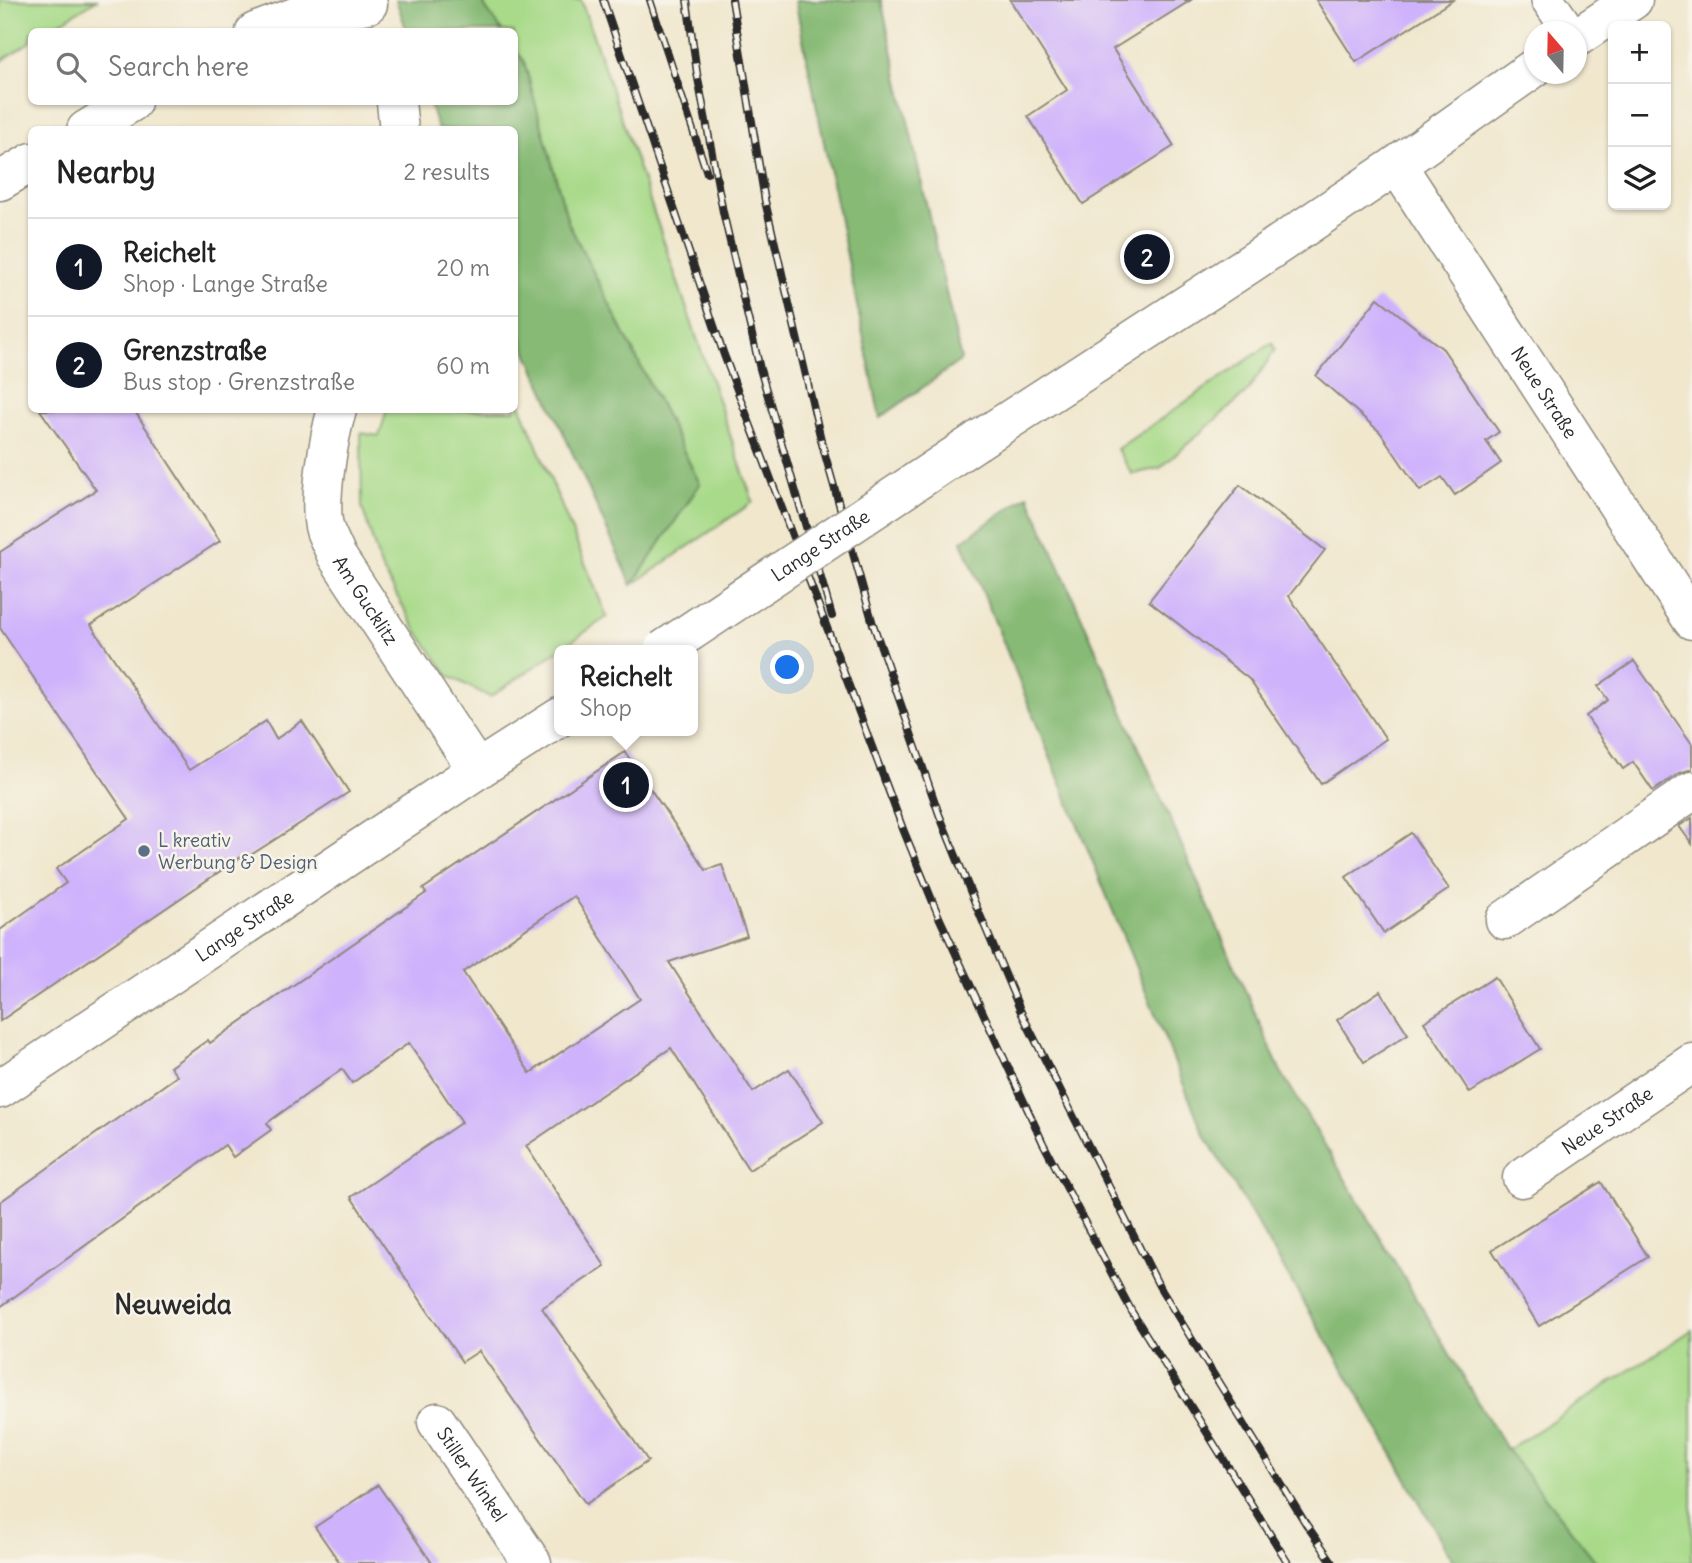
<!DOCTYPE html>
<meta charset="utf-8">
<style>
:root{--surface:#fff;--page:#f6f6f6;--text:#222;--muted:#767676;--line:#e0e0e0;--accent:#111827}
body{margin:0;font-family:Delius,sans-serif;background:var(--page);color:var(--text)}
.controls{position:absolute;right:21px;top:21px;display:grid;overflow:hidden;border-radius:10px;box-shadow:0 2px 5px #0004}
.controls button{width:63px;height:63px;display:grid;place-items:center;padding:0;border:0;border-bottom:2px solid var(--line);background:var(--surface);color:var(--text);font:35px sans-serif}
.compass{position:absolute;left:1524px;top:21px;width:63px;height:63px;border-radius:50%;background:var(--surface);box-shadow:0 2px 5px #0004;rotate:340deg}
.you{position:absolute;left:788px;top:668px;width:24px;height:24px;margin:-18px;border:5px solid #fff;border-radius:50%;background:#1a73e8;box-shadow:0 0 0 10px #1a73e833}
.badge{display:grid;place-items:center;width:46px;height:46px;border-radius:50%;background:var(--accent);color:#fff;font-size:23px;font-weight:700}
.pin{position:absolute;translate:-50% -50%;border:4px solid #fff;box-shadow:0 2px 7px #0006}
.popup{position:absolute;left:554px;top:645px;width:144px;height:91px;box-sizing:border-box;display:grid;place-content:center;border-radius:10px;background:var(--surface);filter:drop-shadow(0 2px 5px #0005);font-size:23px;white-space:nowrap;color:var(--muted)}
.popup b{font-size:26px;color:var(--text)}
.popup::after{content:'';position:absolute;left:50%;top:100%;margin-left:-14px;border:14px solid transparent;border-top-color:var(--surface)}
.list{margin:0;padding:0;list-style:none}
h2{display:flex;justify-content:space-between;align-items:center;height:91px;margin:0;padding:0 28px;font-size:30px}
h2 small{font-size:23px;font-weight:400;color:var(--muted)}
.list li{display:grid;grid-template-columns:46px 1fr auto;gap:21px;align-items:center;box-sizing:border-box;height:98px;padding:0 28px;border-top:2px solid var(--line)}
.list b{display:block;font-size:26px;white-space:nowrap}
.list p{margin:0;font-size:23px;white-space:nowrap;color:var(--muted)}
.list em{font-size:23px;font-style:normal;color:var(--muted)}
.icon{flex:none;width:38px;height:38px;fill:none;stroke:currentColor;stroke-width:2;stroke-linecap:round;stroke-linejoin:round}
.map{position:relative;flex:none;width:1692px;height:1563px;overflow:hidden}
.search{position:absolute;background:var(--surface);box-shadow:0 2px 5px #0004;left:28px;top:28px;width:490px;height:77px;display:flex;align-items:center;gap:18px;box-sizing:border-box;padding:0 24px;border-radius:10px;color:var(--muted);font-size:26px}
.panel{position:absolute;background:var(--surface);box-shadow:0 2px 5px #0004;left:28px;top:126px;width:490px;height:287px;border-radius:10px}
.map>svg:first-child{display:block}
.green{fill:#a8da89;stroke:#6a825a;stroke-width:2}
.forest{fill:#86ba75;stroke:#587250;stroke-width:2}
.building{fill:#cfb2fc;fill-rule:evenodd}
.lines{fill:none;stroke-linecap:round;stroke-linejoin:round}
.service-casing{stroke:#8e897c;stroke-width:36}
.minor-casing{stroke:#8e897c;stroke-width:41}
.tertiary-casing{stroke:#8e897c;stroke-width:41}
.service{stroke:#fff;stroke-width:33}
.minor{stroke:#fff;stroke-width:38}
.tertiary{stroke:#fff;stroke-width:38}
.rail-casing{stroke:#2b2b2b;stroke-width:8}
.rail{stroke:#f7f3e8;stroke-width:5;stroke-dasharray:16;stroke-linecap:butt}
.tertiary-bridge-casing{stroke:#8e897c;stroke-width:41;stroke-linecap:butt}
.tertiary-bridge{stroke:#fff;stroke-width:38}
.service-dot{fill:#5c6f8a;stroke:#f7f3e8;stroke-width:2.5}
.labels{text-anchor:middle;stroke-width:5;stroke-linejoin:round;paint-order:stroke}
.street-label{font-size:19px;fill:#2b2b2b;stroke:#f7f3e8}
.service-label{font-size:19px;fill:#4e5e75;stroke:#f7f3e8;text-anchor:start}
.district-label{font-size:26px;font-weight:bold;fill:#2b2b2b;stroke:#f7f3e8}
</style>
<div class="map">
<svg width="1692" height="1563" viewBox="0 0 1692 1563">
<rect width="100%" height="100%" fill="#f7f3e8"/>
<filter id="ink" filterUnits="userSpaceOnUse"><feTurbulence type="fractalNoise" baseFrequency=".0143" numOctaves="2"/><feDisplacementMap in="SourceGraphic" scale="14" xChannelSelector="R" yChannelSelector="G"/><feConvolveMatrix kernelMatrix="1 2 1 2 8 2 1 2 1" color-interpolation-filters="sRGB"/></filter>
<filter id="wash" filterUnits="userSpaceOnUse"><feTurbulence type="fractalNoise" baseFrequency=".00686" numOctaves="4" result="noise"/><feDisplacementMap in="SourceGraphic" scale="28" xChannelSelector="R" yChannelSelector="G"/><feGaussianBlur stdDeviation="1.57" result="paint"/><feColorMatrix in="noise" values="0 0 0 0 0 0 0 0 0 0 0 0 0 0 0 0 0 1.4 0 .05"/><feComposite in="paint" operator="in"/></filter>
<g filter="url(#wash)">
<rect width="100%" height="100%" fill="#f0e7cd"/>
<g class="green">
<path d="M 0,0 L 96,0 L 47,31 L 32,32 L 31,41 L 0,62 Z"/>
<path d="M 483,0 L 581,0 L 753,502 L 632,585 L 700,484 L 568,222 L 524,62 L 515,49 L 514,32 L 502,31 L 485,7 Z"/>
<path d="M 1272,343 L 1275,350 L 1247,392 L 1160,468 L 1132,474 L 1117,449 Z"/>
<path d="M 515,392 L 607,617 L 490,697 L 449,676 L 415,628 L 381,567 L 362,507 L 361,433 L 379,436 L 387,410 L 514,410 Z"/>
<path d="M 1692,1330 L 1692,1563 L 1597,1563 L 1507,1450 Z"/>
</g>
<g class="forest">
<path d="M 396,0 L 483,0 L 485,7 L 502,31 L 407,31 Z"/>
<path d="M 795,0 L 881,0 L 961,360 L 880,418 Z"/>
<path d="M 515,49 L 524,62 L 568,222 L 700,484 L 632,585 L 526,350 L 515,319 L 514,130 L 438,129 L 429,102 L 514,102 Z"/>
<path d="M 1028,495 L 1280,1070 L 1507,1450 L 1597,1563 L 1454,1563 L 1360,1397 L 1203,1132 L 962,541 Z"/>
</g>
<g id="blocks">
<g class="building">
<path d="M 1010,0 L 1191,0 L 1113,49 L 1174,146 L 1083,204 L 1028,116 L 1067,90 Z"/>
<path d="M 1316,0 L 1453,0 L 1356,62 Z"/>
<path d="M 1378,298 L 1443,349 L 1499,432 L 1486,441 L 1501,463 L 1455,495 L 1442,477 L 1420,491 L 1380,432 L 1316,376 Z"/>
<path d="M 40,410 L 134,410 L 220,541 L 91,625 L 189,770 L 266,721 L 276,739 L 302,721 L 349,792 L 243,860 L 241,857 L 0,1021 L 0,930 L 66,883 L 56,869 L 129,819 L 0,628 L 0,552 L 96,490 Z"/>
<path d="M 1240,485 L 1325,550 L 1289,596 L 1386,739 L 1321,784 L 1249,679 L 1149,601 Z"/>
<path d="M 1634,661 L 1692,744 L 1692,769 L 1680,773 L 1653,791 L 1633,762 L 1623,769 L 1586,716 L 1608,700 L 1598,686 Z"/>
<path d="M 625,752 L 706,870 L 722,865 L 747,936 L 669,962 L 753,1092 L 789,1069 L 823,1122 L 749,1170 L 671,1048 L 526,1146 L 605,1266 L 542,1308 L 648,1461 L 586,1504 L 479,1351 L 462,1362 L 351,1197 L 462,1122 L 409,1043 L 352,1083 L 342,1069 L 267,1123 L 271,1130 L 233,1157 L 225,1145 L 0,1307 L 0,1202 L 177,1076 L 170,1067 L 208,1040 L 210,1043 L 426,893 L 423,889 ZM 574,896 L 640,999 L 530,1073 L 463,972 Z"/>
<path d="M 1692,818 L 1692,844 L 1679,826 Z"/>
<path d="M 1411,833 L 1449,889 L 1384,933 L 1346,877 Z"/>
<path d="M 1495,977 L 1540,1049 L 1470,1093 L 1424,1022 Z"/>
<path d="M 1380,991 L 1408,1034 L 1364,1062 L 1337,1020 Z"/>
<path d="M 1601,1182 L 1648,1257 L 1539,1326 L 1492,1250 Z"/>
<path d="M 378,1485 L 432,1563 L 340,1563 L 315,1527 Z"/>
</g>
</g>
</g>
<g filter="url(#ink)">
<use href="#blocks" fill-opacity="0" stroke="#8e897c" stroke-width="2"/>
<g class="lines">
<defs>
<path id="service" d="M 1548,0 L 1570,32"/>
<g id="minor">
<path d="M 255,32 L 300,15 L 368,4"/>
<path d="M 396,102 L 399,130"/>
<path d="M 86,130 L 132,102"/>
<path id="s1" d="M 1397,165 L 1692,620"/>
<path d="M 0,181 L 32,162"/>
<path id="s2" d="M 337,410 C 329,436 317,505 325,530 C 328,538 333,547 336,555 L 477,770"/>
<path d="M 1505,920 L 1692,791"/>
<path id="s3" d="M 1522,1178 L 1692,1063"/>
<path id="s4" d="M 437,1422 L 532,1563"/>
</g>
<g id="tertiary">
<path d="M 1576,38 L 1633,0"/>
<path d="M 977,441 L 1248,265 L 1397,165 L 1534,68"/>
<path id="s5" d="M 0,1089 L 477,770 L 560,717"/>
</g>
</defs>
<use href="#service" class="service-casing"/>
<use href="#minor" class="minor-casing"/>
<use href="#tertiary" class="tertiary-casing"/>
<use href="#service" class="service"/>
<use href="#minor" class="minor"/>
<use href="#tertiary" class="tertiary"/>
<defs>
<g id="rail">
<path d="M 603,0 L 724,355 L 903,829 L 939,917 L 1043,1143 L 1132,1312 L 1288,1563"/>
<path d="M 650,0 L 707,173"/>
<path d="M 687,0 L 697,73 L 723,212 L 760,369 L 832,616"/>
<path d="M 732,0 L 765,201 L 822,444 L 873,624 L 939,814 L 975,903 L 1021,1012 L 1159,1286 L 1306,1524 L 1333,1563"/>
</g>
</defs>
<use href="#rail" class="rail-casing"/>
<use href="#rail" class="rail"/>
<defs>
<g id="tertiary-bridge">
<path id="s6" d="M 663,650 L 977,441"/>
</g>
</defs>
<use href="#tertiary-bridge" class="tertiary-bridge-casing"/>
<use href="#tertiary-bridge" class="tertiary-bridge"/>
</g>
</g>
<circle class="service-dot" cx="144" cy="851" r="7"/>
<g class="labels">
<g class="street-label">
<text dy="7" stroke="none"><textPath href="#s1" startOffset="271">Neue Straße</textPath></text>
<text dy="7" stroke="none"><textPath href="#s6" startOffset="189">Lange Straße</textPath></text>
<text dy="7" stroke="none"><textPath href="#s2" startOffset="203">Am Gucklitz</textPath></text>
<text dy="7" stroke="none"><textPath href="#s5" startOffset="294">Lange Straße</textPath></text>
<text dy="7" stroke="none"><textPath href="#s3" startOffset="103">Neue Straße</textPath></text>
<text dy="7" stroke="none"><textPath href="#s4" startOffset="63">Stiller Winkel</textPath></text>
</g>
<g class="service-label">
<text x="158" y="847">L kreativ<tspan x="158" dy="22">Werbung &amp; Design</tspan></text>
</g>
<g class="district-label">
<text x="173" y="1314">Neuweida</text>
</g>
</g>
</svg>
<div class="controls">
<button>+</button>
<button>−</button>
<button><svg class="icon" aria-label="layers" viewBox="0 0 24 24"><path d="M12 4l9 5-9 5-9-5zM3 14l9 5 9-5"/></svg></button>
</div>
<svg class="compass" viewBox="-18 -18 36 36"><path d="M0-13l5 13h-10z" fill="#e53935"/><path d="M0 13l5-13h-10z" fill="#767676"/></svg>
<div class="you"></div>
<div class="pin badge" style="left:626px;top:785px">1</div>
<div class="popup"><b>Reichelt</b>Shop</div>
<div class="pin badge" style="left:1147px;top:257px">2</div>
<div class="search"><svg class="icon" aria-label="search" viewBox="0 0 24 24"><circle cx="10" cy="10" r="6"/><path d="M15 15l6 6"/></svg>Search here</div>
<section class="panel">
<h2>Nearby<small>2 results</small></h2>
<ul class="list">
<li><span class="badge">1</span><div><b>Reichelt</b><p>Shop · Lange Straße</p></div><em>20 m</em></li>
<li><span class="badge">2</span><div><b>Grenzstraße</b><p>Bus stop · Grenzstraße</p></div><em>60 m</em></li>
</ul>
</section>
</div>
